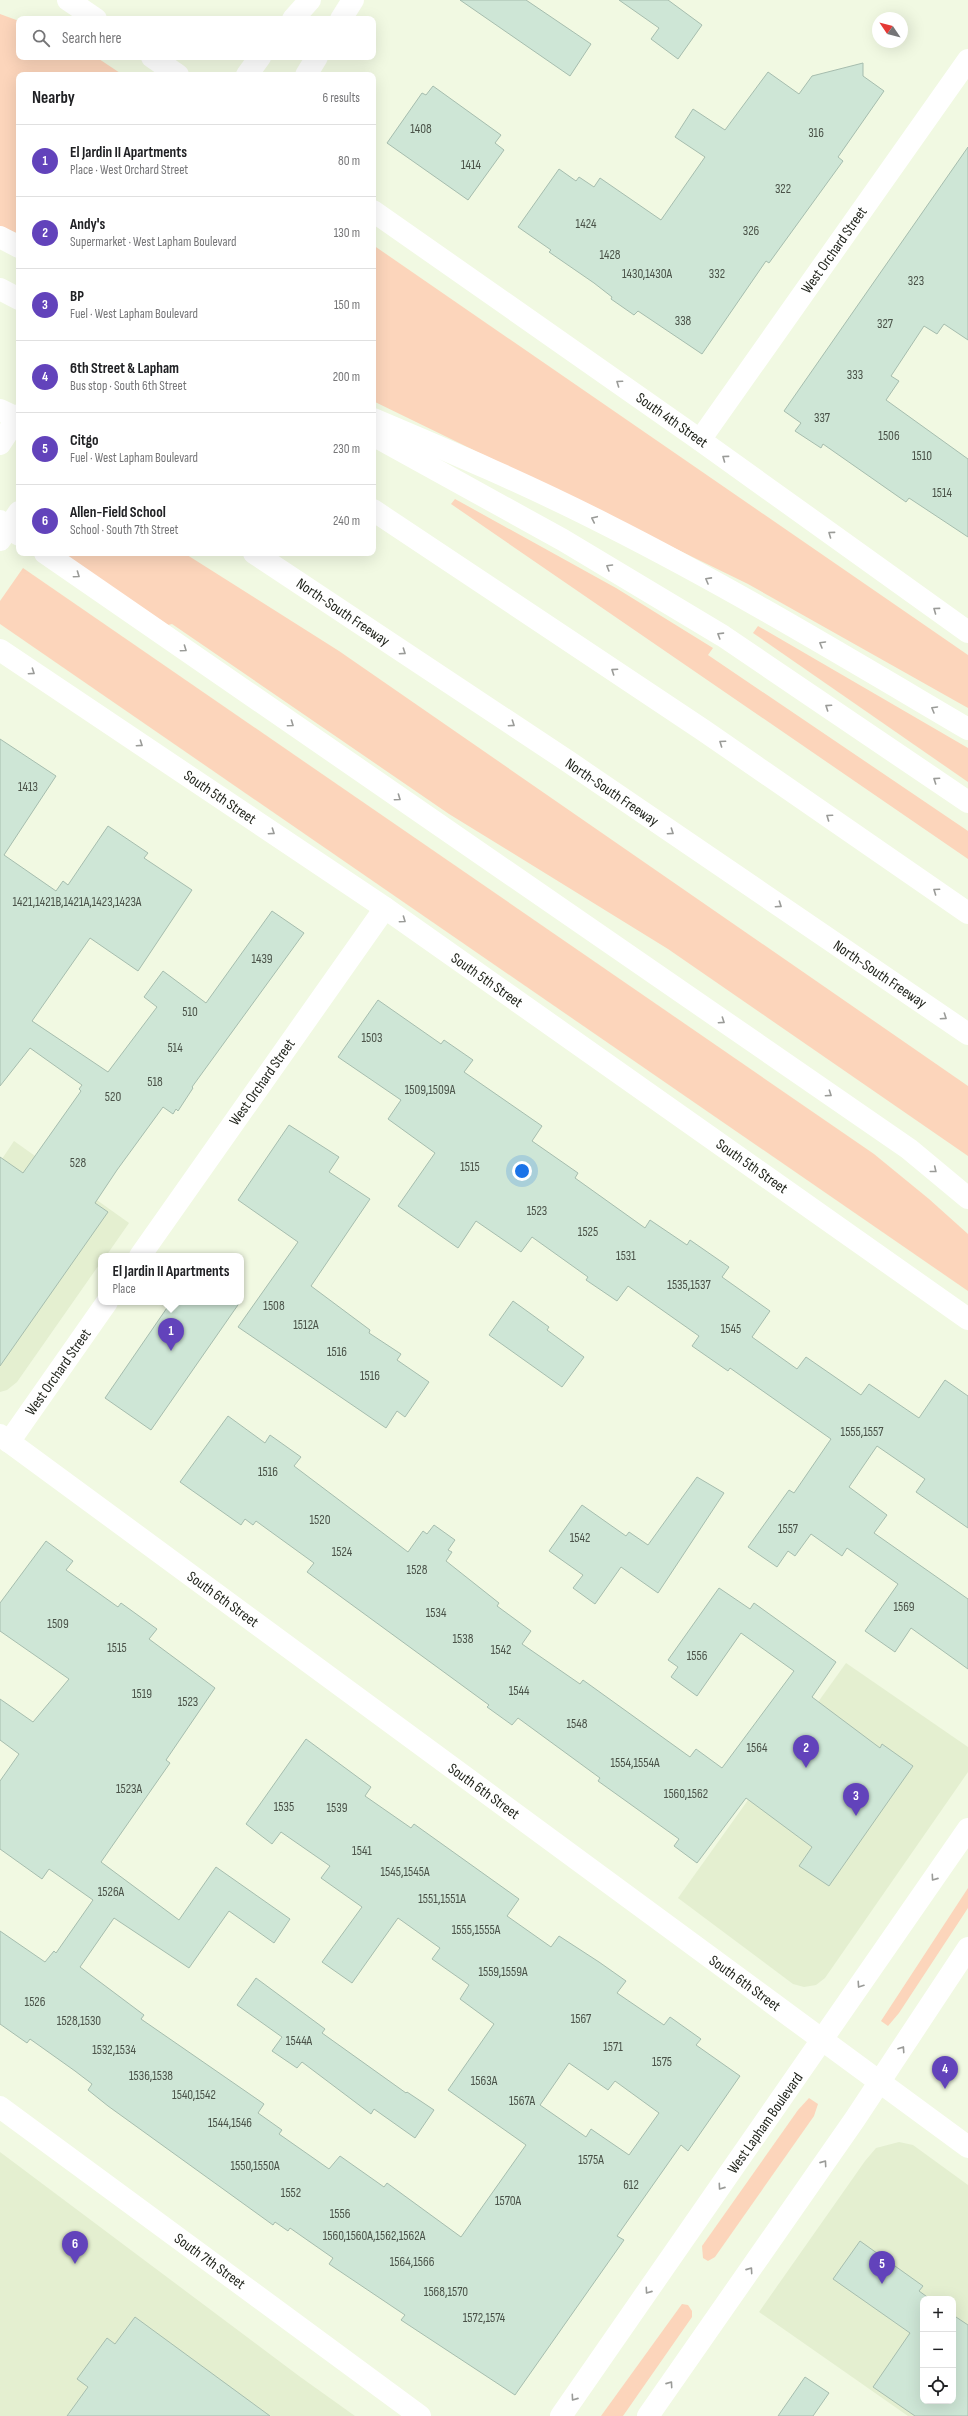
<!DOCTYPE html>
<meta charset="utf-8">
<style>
:root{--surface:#fff;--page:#f2f2f2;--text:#202124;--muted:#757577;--line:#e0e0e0;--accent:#6243bb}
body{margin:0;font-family:"Sofia Sans Condensed",sans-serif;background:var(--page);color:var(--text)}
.controls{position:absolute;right:12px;bottom:12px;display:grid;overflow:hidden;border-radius:8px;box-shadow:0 4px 16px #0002}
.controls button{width:36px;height:36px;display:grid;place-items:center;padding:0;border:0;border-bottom:1px solid var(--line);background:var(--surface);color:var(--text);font:20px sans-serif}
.compass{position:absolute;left:872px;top:12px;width:36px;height:36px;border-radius:50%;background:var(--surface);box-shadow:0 4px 16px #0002;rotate:305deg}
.you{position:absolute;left:522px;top:1171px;width:14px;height:14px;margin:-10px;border:3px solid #fff;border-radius:50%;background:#1a73e8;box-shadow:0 0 0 6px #1a73e833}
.badge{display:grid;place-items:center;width:26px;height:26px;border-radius:50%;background:var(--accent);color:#fff;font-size:13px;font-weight:700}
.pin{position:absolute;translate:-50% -33px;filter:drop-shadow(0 1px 2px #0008)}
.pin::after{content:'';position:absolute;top:21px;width:14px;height:12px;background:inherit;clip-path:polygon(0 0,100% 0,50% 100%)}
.popup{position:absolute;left:98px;top:1253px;width:146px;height:52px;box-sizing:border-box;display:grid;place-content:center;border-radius:8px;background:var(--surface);filter:drop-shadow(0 1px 3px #0005);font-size:13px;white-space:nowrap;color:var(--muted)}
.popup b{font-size:15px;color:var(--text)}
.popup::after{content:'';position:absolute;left:50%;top:100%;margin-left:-8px;border:8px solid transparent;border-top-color:var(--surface)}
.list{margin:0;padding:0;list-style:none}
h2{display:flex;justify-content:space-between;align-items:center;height:52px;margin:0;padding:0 16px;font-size:17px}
h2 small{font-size:13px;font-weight:400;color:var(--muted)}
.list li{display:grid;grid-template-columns:26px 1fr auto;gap:12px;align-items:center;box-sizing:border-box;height:72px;padding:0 16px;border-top:1px solid var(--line)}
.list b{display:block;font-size:15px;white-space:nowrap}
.list p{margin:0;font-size:13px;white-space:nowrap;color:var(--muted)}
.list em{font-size:13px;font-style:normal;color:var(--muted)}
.icon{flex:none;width:22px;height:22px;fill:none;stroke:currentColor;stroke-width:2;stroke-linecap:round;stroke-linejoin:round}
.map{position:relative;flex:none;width:968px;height:2416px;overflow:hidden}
.search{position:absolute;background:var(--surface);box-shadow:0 4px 16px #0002;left:16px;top:16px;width:360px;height:44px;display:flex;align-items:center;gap:10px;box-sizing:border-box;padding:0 14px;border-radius:8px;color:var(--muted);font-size:15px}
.panel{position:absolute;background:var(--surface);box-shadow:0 4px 16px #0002;left:16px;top:72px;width:360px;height:484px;border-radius:8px}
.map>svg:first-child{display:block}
.built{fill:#e4efd0}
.green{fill:#fcd5bb}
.building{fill:#cee6d6;stroke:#a6bdae;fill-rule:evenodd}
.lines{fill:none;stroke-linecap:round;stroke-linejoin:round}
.street{stroke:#fff;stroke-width:22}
.secondary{stroke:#fff;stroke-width:22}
.primary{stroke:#fff;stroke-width:22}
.highway{stroke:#fff;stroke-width:22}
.oneway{stroke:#9a9b98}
.labels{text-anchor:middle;stroke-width:3;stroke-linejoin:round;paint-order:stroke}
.number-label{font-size:13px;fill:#4a5248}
.street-label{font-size:15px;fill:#1e2119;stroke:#fff}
</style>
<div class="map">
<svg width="968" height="2416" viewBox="0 0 968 2416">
<rect width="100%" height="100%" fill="#f1f9e2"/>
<g class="built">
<path d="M 14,1141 L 129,1223 L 106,1256 L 101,1256 L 101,1262 L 17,1382 L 7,1390 L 0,1392 L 0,1162 Z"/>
<path d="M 846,1663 L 968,1747 L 968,1772 L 825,1978 L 816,1985 L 804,1987 L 793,1984 L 678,1898 Z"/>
<path d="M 899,2142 L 913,2145 L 968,2185 L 968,2362 L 953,2384 L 953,2299 L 923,2299 L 923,2401 L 930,2416 L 908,2416 L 759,2312 L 865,2161 L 876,2148 Z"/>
<path d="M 0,2152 L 299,2376 L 355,2416 L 0,2416 Z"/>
</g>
<g class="green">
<path d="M 0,14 L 19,21 L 19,57 L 96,57 L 123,75 L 19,75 L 19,234 L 0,226 Z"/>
<path d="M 373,245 L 968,655 L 968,708 L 748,584 L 373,401 Z"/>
<path d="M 455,499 L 616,588 L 713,648 L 708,655 L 968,831 L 968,859 L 451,504 Z"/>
<path d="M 62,553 L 184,553 L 339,651 L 968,1086 L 968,1156 L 668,949 L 449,814 L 172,624 L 168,625 Z"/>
<path d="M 23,568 L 874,1154 L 929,1199 L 968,1234 L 968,1291 L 0,624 L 0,601 Z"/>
<path d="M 758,626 L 968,748 L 968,782 L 753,633 Z"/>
<path d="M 968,1888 L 968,1908 L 899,2013 L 888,2026 L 881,2021 Z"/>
<path d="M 809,2098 L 818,2104 L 814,2116 L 715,2257 L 708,2261 L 703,2258 L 702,2246 L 798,2110 Z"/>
<path d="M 682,2304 L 688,2305 L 692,2311 L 692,2317 L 623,2416 L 601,2416 Z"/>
</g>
<g class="building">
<path d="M 460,0 L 526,0 L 591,44 L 570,76 Z"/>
<path d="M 619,0 L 668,0 L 702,25 L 678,59 L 651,39 L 659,28 Z"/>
<path d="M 863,63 L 863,76 L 884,91 L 838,157 L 843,161 L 769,263 L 766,261 L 702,354 L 638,311 L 634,315 L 611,299 L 612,297 L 594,283 L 549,252 L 551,250 L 518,227 L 559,169 L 576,181 L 579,177 L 594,187 L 600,178 L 661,220 L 705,157 L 675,137 L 693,109 L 725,130 L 768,72 L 799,94 L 812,76 Z"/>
<path d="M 433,86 L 501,135 L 495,143 L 504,150 L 468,200 L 387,143 L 422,93 L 426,95 Z"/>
<path d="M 968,147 L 968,340 L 944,324 L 937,334 L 924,326 L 891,376 L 899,381 L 886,400 L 968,459 L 968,537 L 909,498 L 906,502 L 823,444 L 821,448 L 795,431 L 801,423 L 784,411 Z"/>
<path d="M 0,739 L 56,776 L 4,855 L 56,891 L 63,881 L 68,885 L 108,826 L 148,853 L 144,858 L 192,890 L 138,971 L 90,938 L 32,1021 L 108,1072 L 157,1007 L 144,997 L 163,971 L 206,1003 L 272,911 L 304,933 L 192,1087 L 193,1088 L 178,1111 L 176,1109 L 173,1114 L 163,1107 L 117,1170 L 95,1203 L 108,1212 L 0,1366 L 0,1157 L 23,1173 L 81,1091 L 79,1089 L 82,1085 L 30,1048 L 0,1086 Z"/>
<path d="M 378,1000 L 441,1044 L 444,1040 L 473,1060 L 464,1072 L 542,1126 L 532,1141 L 578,1173 L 575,1178 L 645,1228 L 650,1220 L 687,1245 L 690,1240 L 729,1267 L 722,1277 L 770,1311 L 752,1337 L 797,1369 L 806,1357 L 861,1395 L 869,1384 L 919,1418 L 945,1380 L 968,1396 L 968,1528 L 916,1492 L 925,1479 L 877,1446 L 849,1487 L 887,1515 L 874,1533 L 968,1599 L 968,1669 L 911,1628 L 895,1652 L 865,1631 L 898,1584 L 847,1548 L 842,1556 L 811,1534 L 795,1556 L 788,1551 L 777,1567 L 748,1547 L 789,1490 L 794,1493 L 831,1439 L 730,1368 L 728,1371 L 692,1346 L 699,1336 L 628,1286 L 617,1301 L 586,1280 L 588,1277 L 532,1237 L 521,1252 L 476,1221 L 458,1248 L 398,1206 L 435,1153 L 388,1119 L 401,1100 L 338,1057 Z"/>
<path d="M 289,1125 L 339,1157 L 329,1172 L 370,1199 L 311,1286 L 370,1330 L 369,1333 L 401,1354 L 397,1360 L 429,1382 L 405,1417 L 397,1411 L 386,1428 L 238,1327 L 298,1242 L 238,1200 Z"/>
<path d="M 513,1301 L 549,1327 L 547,1330 L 584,1357 L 562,1387 L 489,1335 Z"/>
<path d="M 171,1302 L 240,1302 L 151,1430 L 105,1398 Z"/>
<path d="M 228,1416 L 265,1443 L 270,1435 L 301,1457 L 294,1466 L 408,1552 L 423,1531 L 427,1534 L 434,1525 L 455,1540 L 448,1550 L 452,1552 L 446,1561 L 499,1603 L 497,1606 L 531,1631 L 522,1644 L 580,1684 L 583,1680 L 690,1757 L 696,1749 L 722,1768 L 794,1671 L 741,1633 L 697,1696 L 671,1677 L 678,1667 L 668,1660 L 719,1588 L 750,1609 L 754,1603 L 836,1662 L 812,1697 L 880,1748 L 882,1744 L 913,1766 L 829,1886 L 799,1866 L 812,1847 L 746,1798 L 697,1863 L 674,1846 L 679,1839 L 598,1781 L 600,1778 L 518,1718 L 512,1725 L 487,1707 L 489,1705 L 307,1572 L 314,1563 L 256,1521 L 253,1525 L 245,1519 L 241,1525 L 180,1482 Z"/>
<path d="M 697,1477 L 724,1493 L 658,1593 L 621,1567 L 595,1604 L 573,1588 L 583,1575 L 549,1551 L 582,1505 L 626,1536 L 629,1532 L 648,1545 Z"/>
<path d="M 46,1541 L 73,1561 L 66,1570 L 118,1607 L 121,1603 L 157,1629 L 149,1639 L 215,1688 L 166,1760 L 170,1763 L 101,1862 L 179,1920 L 216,1867 L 290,1919 L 274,1943 L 229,1911 L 189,1968 L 114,1918 L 80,1967 L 144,2015 L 141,2019 L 264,2104 L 258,2113 L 282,2130 L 279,2134 L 329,2169 L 340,2156 L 384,2187 L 387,2183 L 461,2237 L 526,2145 L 448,2090 L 494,2024 L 460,1999 L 469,1985 L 432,1959 L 440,1948 L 398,1918 L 352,1983 L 322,1962 L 362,1907 L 321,1878 L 330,1866 L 281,1832 L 272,1844 L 246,1824 L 306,1739 L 371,1787 L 365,1796 L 411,1828 L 414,1824 L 519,1899 L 507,1916 L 551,1947 L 559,1936 L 599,1962 L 626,1981 L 617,1993 L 664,2025 L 670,2017 L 701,2039 L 696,2045 L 740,2076 L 688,2151 L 681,2145 L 617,2236 L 624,2240 L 515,2395 L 401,2320 L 405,2315 L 329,2264 L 333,2258 L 290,2228 L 288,2231 L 275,2222 L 273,2225 L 108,2106 L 88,2090 L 92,2084 L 75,2071 L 30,2039 L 27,2043 L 0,2024 L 0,1931 L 45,1962 L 54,1951 L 56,1953 L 93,1900 L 49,1869 L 42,1879 L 0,1849 L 0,1781 L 19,1754 L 0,1740 L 0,1699 L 33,1722 L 69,1679 L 0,1631 L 0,1603 ZM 569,2063 L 608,2090 L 615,2081 L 659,2113 L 629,2155 L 591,2129 L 586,2137 L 540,2105 Z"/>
<path d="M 256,1978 L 325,2029 L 322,2033 L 406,2093 L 407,2092 L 434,2110 L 415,2138 L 374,2109 L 371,2114 L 302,2062 L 297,2068 L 272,2051 L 282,2037 L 237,2005 Z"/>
<path d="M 860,2241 L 923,2286 L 919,2291 L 930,2299 L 923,2299 L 923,2401 L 953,2401 L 953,2315 L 968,2325 L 968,2416 L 915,2416 L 873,2387 L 910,2333 L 833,2279 Z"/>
<path d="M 135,2317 L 270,2416 L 67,2416 L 88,2387 L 77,2379 L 107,2338 L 115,2344 Z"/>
<path d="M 805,2377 L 829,2393 L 813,2416 L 778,2416 Z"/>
</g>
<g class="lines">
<g class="street">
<path d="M 700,440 L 968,60"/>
<path d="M 140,1256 L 385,908"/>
<path d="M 9,1442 L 107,1302"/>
<path d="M 0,2107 L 420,2416"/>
</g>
<g class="secondary">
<path d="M 68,0 L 96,19"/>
<path d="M 293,19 L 310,0"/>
<path d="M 341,19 L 353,0"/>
<path d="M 152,57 L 178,75"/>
<path d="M 247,75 L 260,57"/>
<path d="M 306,75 L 317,57"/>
<path d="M 373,211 L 700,440 L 968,632"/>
<path d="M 0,444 L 19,415"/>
<path d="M 0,540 L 19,512"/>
<path d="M 0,650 L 385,908 L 968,1319"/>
<path d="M 561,2416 L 968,1829"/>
<path d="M 648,2416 L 855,2119 L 968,1948"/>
</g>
<path class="primary" d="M 0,1435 L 968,2147"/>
<g class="highway">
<path d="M 0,237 L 19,247"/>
<path d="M 0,289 L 19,299"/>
<path d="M 0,410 L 19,419"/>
<path d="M 373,419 C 451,452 531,486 607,525 C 730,587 849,659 968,729"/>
<path d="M 373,435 L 563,540 L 723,636 L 968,802"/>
<path d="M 373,510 L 703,730 L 968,913"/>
<path d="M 0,521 L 19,535"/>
<path d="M 45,553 L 909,1149 L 968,1198"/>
<path d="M 254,553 L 569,762 L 968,1034"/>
</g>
</g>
<defs><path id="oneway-chevron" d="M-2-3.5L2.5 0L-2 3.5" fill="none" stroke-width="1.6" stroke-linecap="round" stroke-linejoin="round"/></defs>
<g class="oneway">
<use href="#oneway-chevron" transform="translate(619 383) rotate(-145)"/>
<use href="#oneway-chevron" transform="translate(725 458) rotate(-144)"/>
<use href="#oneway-chevron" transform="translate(594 519) rotate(-155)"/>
<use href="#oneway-chevron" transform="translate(831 534) rotate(-144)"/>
<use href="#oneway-chevron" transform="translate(609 567) rotate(-149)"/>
<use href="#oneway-chevron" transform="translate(77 575) rotate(35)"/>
<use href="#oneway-chevron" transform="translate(708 580) rotate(-151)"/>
<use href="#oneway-chevron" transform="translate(936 610) rotate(-144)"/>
<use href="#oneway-chevron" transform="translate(720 635) rotate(-148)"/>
<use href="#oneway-chevron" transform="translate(822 644) rotate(-150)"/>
<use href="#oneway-chevron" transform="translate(184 649) rotate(35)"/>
<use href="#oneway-chevron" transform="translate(403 652) rotate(34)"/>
<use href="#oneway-chevron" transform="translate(614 671) rotate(-146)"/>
<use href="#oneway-chevron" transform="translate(32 672) rotate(34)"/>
<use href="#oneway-chevron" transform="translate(828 707) rotate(-146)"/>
<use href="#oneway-chevron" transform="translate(934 709) rotate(-150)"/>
<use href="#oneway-chevron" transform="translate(291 724) rotate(35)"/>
<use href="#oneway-chevron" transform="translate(512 724) rotate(34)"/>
<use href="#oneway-chevron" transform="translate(722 743) rotate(-145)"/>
<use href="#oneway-chevron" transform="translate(140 744) rotate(34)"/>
<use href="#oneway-chevron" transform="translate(936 780) rotate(-146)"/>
<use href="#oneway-chevron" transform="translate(398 798) rotate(35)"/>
<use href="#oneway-chevron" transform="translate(829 817) rotate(-145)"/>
<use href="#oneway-chevron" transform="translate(272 832) rotate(34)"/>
<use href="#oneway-chevron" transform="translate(671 832) rotate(34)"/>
<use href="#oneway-chevron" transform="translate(936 891) rotate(-145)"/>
<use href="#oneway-chevron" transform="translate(779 905) rotate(34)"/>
<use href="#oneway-chevron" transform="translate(403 920) rotate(35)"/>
<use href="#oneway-chevron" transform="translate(944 1017) rotate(34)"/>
<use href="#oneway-chevron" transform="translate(722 1021) rotate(34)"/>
<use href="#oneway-chevron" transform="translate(829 1094) rotate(34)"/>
<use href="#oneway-chevron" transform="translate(934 1170) rotate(39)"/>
<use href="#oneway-chevron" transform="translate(934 1878) rotate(125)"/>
<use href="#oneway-chevron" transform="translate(860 1985) rotate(124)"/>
<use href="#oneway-chevron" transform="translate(902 2049) rotate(-56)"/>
<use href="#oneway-chevron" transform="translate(824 2163) rotate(-55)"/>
<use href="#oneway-chevron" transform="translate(721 2187) rotate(125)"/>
<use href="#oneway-chevron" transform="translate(750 2270) rotate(-55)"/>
<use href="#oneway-chevron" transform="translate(648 2291) rotate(125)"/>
<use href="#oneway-chevron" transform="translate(670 2384) rotate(-55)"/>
<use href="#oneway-chevron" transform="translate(574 2398) rotate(125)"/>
</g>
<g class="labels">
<g class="number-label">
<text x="421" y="133">1408</text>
<text x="816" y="137">316</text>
<text x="471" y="169">1414</text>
<text x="783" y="193">322</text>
<text x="586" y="228">1424</text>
<text x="751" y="235">326</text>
<text x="610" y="259">1428</text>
<text x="647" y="278">1430,1430A</text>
<text x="717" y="278">332</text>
<text x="916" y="285">323</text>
<text x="683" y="325">338</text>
<text x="885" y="328">327</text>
<text x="855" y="379">333</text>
<text x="822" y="422">337</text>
<text x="889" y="440">1506</text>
<text x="922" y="460">1510</text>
<text x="942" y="497">1514</text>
<text x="28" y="791">1413</text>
<text x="77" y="906">1421,1421B,1421A,1423,1423A</text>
<text x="262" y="963">1439</text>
<text x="190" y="1016">510</text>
<text x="372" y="1042">1503</text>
<text x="175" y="1052">514</text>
<text x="155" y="1086">518</text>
<text x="430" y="1094">1509,1509A</text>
<text x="113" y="1101">520</text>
<text x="78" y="1167">528</text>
<text x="470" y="1171">1515</text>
<text x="537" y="1215">1523</text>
<text x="588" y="1236">1525</text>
<text x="626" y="1260">1531</text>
<text x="689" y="1289">1535,1537</text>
<text x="274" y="1310">1508</text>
<text x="306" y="1329">1512A</text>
<text x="731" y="1333">1545</text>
<text x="337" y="1356">1516</text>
<text x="370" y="1380">1516</text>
<text x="862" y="1436">1555,1557</text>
<text x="268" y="1476">1516</text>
<text x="320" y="1524">1520</text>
<text x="788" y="1533">1557</text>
<text x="580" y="1542">1542</text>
<text x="342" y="1556">1524</text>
<text x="417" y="1574">1528</text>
<text x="904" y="1611">1569</text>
<text x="436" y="1617">1534</text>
<text x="58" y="1628">1509</text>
<text x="463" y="1643">1538</text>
<text x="117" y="1652">1515</text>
<text x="501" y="1654">1542</text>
<text x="697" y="1660">1556</text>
<text x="519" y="1695">1544</text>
<text x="142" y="1698">1519</text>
<text x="188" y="1706">1523</text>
<text x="577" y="1728">1548</text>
<text x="757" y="1752">1564</text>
<text x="635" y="1767">1554,1554A</text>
<text x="129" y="1793">1523A</text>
<text x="686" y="1798">1560,1562</text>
<text x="284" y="1811">1535</text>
<text x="337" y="1812">1539</text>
<text x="362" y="1855">1541</text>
<text x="405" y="1876">1545,1545A</text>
<text x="111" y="1896">1526A</text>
<text x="442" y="1903">1551,1551A</text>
<text x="476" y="1934">1555,1555A</text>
<text x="503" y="1976">1559,1559A</text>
<text x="35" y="2006">1526</text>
<text x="581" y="2023">1567</text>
<text x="79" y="2025">1528,1530</text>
<text x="299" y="2045">1544A</text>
<text x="613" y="2051">1571</text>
<text x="114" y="2054">1532,1534</text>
<text x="662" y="2066">1575</text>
<text x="151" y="2080">1536,1538</text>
<text x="484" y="2085">1563A</text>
<text x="194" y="2099">1540,1542</text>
<text x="522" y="2105">1567A</text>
<text x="230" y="2127">1544,1546</text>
<text x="591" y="2164">1575A</text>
<text x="255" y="2170">1550,1550A</text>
<text x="631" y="2189">612</text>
<text x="291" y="2197">1552</text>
<text x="508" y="2205">1570A</text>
<text x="340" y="2218">1556</text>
<text x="374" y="2240">1560,1560A,1562,1562A</text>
<text x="412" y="2266">1564,1566</text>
<text x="446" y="2296">1568,1570</text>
<text x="484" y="2322">1572,1574</text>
</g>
<g class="street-label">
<text transform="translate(834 250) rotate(-55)" y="5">West Orchard Street</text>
<text transform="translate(672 420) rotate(35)" y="5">South 4th Street</text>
<text transform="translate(343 612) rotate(34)" y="5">North-South Freeway</text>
<text transform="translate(612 792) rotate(34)" y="5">North-South Freeway</text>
<text transform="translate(220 797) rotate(34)" y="5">South 5th Street</text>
<text transform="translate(880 974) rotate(34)" y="5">North-South Freeway</text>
<text transform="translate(487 980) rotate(35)" y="5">South 5th Street</text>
<text transform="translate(262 1082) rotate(-55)" y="5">West Orchard Street</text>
<text transform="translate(752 1166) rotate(35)" y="5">South 5th Street</text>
<text transform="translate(58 1372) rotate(-55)" y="5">West Orchard Street</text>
<text transform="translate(223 1599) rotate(36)" y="5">South 6th Street</text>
<text transform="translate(484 1791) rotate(36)" y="5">South 6th Street</text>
<text transform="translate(745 1983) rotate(36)" y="5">South 6th Street</text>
<text transform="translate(765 2123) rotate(-55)" y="5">West Lapham Boulevard</text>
<text transform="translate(210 2261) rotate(36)" y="5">South 7th Street</text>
</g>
</g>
</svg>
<div class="controls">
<button>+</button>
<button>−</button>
<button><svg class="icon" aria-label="locate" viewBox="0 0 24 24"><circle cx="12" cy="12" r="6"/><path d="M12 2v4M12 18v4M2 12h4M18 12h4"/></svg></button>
</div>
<svg class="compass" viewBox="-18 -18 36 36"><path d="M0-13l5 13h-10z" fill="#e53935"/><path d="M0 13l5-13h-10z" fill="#757577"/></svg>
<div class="you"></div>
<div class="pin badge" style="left:171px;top:1351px">1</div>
<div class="popup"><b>El Jardin II Apartments</b>Place</div>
<div class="pin badge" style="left:806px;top:1768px">2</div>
<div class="pin badge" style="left:856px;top:1816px">3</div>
<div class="pin badge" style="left:945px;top:2089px">4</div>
<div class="pin badge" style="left:882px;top:2284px">5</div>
<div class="pin badge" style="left:75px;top:2264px">6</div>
<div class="search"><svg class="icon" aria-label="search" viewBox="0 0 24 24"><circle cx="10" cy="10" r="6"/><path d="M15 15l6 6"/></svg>Search here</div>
<section class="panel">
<h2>Nearby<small>6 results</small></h2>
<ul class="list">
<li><span class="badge">1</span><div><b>El Jardin II Apartments</b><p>Place · West Orchard Street</p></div><em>80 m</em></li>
<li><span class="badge">2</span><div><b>Andy's</b><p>Supermarket · West Lapham Boulevard</p></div><em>130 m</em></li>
<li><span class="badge">3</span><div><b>BP</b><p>Fuel · West Lapham Boulevard</p></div><em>150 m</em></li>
<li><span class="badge">4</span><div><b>6th Street &amp; Lapham</b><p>Bus stop · South 6th Street</p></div><em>200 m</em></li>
<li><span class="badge">5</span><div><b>Citgo</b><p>Fuel · West Lapham Boulevard</p></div><em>230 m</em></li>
<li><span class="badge">6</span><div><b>Allen-Field School</b><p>School · South 7th Street</p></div><em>240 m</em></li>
</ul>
</section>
</div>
